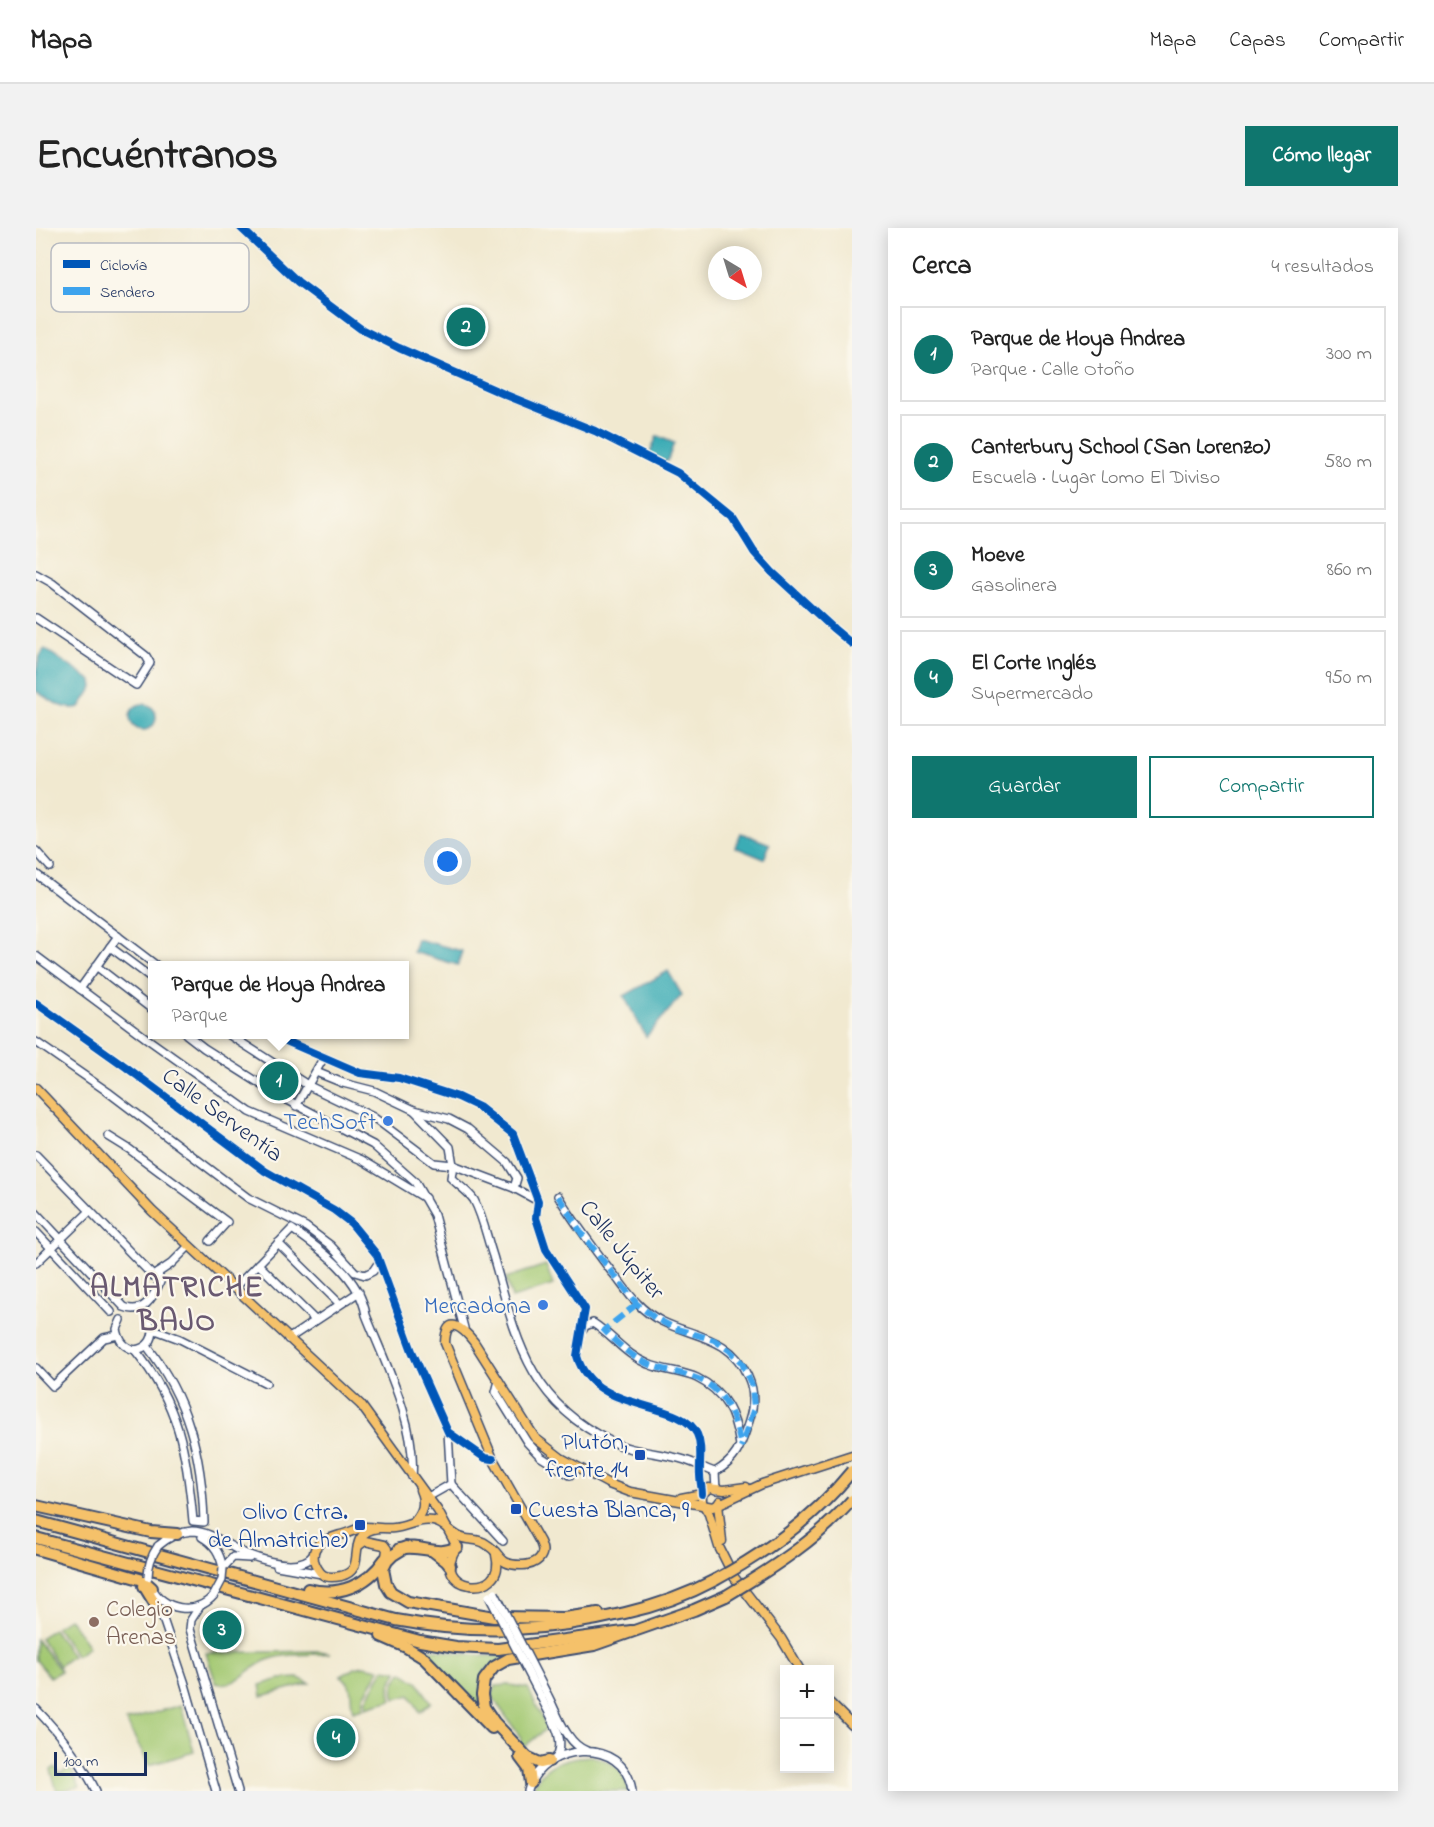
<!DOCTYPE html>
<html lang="es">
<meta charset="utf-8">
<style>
:root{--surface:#fff;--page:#f2f2f2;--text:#222;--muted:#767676;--line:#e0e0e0;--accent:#0f766e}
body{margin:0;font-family:"Indie Flower",sans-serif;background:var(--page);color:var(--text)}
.controls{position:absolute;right:18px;bottom:18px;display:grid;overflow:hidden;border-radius:0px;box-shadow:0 3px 15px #0003}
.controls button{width:54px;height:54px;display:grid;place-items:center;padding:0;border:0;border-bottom:2px solid var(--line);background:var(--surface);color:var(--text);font:30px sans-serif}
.compass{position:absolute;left:672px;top:18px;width:54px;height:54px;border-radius:50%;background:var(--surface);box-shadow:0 3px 15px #0003;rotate:142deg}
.scale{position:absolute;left:18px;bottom:15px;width:93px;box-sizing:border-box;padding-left:6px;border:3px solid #1b2f5e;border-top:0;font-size:16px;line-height:21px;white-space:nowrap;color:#1b2f5e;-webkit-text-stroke:4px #fbf7ec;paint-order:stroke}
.you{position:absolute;left:412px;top:634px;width:21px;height:21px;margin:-15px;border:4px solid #fff;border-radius:50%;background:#1a73e8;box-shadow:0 0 0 9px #1a73e833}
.badge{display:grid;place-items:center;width:39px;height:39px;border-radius:50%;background:var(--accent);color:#fff;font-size:20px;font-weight:700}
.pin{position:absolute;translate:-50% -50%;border:3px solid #fff;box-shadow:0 2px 6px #0006}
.popup{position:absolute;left:112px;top:733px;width:261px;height:78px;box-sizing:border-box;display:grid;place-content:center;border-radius:0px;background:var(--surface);filter:drop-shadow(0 2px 4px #0005);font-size:20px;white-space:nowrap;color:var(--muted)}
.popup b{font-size:22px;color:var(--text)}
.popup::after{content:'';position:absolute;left:50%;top:100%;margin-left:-12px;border:12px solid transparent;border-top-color:var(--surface)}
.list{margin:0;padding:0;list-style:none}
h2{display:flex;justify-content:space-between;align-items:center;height:78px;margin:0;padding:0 24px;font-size:26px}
h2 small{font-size:20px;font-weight:400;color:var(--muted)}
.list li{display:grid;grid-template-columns:39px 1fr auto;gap:18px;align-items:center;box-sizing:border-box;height:96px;margin:0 12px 12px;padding:0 12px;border:2px solid var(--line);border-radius:0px}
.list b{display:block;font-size:22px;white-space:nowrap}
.list p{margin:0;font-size:20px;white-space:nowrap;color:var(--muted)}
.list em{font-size:20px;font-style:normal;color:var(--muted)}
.actions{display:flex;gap:12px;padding:18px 24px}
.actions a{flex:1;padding:14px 0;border:2px solid var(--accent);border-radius:0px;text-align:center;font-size:21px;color:var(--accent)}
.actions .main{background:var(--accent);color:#fff}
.map{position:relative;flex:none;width:816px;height:1563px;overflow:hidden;border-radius:0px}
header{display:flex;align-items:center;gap:36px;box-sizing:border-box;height:84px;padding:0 30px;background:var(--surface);border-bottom:2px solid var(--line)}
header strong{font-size:28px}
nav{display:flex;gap:33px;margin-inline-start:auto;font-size:21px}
.intro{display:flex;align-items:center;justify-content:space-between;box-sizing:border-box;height:144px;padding:0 36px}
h1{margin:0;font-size:42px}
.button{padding:15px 27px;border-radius:0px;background:var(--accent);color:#fff;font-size:21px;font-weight:700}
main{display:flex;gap:36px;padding:0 36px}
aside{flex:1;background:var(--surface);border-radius:0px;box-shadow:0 3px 15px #0003}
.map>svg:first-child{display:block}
.green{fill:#a4c973;stroke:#607c68;stroke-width:1.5}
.water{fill:#3bacb5;stroke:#2b6e8a;stroke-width:1.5}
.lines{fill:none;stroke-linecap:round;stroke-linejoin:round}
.minor-casing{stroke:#3b4b6f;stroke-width:10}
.major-casing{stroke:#3b4b6f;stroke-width:11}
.highway-casing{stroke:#3b4b6f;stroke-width:14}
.minor{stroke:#fff;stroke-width:7}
.major{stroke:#f5c16b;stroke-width:8}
.highway{stroke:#f5c16b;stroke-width:10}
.minor-bridge-casing{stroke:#3b4b6f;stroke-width:10;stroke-linecap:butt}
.highway-bridge-casing{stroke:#3b4b6f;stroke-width:14;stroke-linecap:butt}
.minor-bridge{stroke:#fff;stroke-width:7}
.highway-bridge{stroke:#f5c16b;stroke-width:10}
.quiet{stroke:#3da3ed;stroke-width:6;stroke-dasharray:12 6;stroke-linecap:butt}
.cycleway-casing{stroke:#fbf7ec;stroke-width:11}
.cycleway{stroke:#0057b8;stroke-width:8}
.shop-dot{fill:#3f7fe0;stroke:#fbf7ec;stroke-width:2}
.transit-dot{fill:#1a4fb4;stroke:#fbf7ec;stroke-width:2}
.education-dot{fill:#8d6e63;stroke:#fbf7ec;stroke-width:2}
.labels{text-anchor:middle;stroke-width:4.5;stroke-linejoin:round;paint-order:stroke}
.street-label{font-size:24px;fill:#1b2f5e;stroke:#fbf7ec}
.shop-label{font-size:24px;fill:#366cbe;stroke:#fbf7ec;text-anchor:end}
.transit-label{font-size:24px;fill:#164399;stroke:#fbf7ec;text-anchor:end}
.education-label{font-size:24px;fill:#785e54;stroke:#fbf7ec;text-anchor:start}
.district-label{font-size:30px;font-weight:bold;letter-spacing:1.5px;fill:#695971;stroke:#fbf7ec}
.key{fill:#fbf7ec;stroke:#b8bbc1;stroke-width:1.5}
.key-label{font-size:16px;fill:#1b2f5e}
</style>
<header>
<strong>Mapa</strong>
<nav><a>Mapa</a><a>Capas</a><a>Compartir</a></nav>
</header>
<div class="intro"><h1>Encuéntranos</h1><a class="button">Cómo llegar</a></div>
<main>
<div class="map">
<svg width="816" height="1563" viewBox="0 0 816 1563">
<rect width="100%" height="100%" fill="#fbf7ec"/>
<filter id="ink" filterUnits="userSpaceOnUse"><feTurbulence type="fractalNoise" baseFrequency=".0167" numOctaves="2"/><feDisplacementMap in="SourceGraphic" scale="12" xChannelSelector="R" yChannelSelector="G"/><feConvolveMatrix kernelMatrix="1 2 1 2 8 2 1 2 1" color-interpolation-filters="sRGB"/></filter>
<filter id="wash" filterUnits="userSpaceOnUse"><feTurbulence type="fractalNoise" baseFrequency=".008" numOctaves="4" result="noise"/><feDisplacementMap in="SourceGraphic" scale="24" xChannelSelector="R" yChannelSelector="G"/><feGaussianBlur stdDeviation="1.35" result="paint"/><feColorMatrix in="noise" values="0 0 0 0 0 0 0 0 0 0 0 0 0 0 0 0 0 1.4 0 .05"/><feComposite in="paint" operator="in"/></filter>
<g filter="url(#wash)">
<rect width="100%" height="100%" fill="#f1e9d0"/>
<g class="green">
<path d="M 233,837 L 261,854 L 264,861 L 260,867 L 253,868 L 225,851 Z"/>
<path d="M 510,1037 L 517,1057 L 476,1070 L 470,1050 Z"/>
<path d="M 33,1390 L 53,1419 L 40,1428 L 20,1399 Z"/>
<path d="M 17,1401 L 36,1428 L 23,1438 L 4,1410 Z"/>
<path d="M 0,1411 L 25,1443 L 14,1449 L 0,1432 Z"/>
<path d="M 375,1418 L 446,1428 L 471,1428 L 448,1444 L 447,1484 Z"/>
<path d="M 283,1423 L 294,1425 C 272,1428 250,1424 229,1433 C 211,1441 199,1461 180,1455 L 170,1425 Z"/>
<path d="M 327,1438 L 344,1441 L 328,1468 L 327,1480 L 317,1483 C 313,1469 319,1457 305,1448 L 319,1440 Z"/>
<path d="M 348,1441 L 362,1443 C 355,1453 352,1460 356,1472 L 330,1479 L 331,1471 Z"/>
<path d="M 366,1444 L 382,1455 L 395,1474 L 384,1484 L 374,1467 L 359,1471 C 355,1460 359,1453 366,1444 Z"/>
<path d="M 262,1450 L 274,1455 L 226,1468 L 224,1457 L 244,1451 Z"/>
<path d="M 473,1457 L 492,1460 L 511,1500 L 488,1519 L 484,1515 L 485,1510 L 455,1467 L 459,1458 Z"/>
<path d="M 145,1477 L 158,1524 L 113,1537 L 90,1493 Z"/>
<path d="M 555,1528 C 576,1533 588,1540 592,1563 L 497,1563 C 503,1536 530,1529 555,1528 Z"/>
<path d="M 19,1539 L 24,1546 L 34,1540 L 44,1559 L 21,1563 L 15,1542 Z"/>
</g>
<g class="water">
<path d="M 621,208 L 638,215 L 631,234 L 613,227 Z"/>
<path d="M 9,421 L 56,453 L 57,459 L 44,479 C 28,484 13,471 0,463 C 0,450 0,428 9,421 Z"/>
<circle cx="107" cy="489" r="13"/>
<path d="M 705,605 L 734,616 L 728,631 L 699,619 Z"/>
<path d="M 381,711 L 426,723 L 422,737 L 377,724 Z"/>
<path d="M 632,743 L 646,767 L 610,809 L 588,768 Z"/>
</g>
</g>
<g filter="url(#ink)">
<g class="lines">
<defs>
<g id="minor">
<path d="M 205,0 L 262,54 L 325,101 L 363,120 L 470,167 L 559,203 L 642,245 L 697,290 L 718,324 L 736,344 L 798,401 L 816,416"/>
<path d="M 0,346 L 16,355 L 110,428 L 114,435 L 100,457 L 0,390"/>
<path d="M 0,623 L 14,639"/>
<path d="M 0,646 L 121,738"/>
<path d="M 74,719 L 117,751"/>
<path d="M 0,728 L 110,810 L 214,884 L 326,932 L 389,970"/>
<path d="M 60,738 L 117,782"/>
<path d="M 44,761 L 82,708"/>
<path d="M 0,775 L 90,839 L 229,943 L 298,982 L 315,995 L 341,1027 L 376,1123 L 412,1204 L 449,1230 L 457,1231"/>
<path d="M 150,806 L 168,820 L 242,867 L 337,917 L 379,954 L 398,987 L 428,1100"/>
<path d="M 192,806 L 273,858 L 337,889 L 398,935 L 417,937 L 478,960 L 502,973"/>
<path d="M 234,806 L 324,845 L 363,850 L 422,869 L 443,879 L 477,906 L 502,973 L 500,990 L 510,1021 L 549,1081 L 541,1128 C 558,1187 645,1170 661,1206 C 667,1219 663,1234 664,1247 C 664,1254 666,1259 666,1266"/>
<path d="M 0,814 L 72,864 L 212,970 L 270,999 L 294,1017 L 319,1044 L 329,1047 L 337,1043 L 343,1034"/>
<path d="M 280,844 L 307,855 L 338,863 L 378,882 L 413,891 L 432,901 L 471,934 L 481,950 L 478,960"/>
<path d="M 260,878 L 288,829"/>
<path d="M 378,882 L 414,919 L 417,937 L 415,950 C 422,957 433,964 438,972 C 447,989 451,1010 457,1028 C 480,1108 491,1173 574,1213 C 595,1224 626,1225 649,1232 C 659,1235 669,1241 679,1244"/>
<path d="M 72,908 L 93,921 L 191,994 L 174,1013"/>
<path d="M 0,927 L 117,1048 L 135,1036 L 153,1018"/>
<path d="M 522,968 C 538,994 556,1018 575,1043 C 584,1053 591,1065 601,1075 C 636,1113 690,1097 712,1149 C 719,1164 718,1178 713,1193 C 705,1217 702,1231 679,1244"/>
<path d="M 0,985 L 88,1079 C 107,1087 117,1070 124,1054 L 122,1045"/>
<path d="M 0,1004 L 75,1084"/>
<path d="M 242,1015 L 304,1076"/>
<path d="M 0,1035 L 53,984"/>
<path d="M 222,1036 L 279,1092"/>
<path d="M 198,1061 L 256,1001 C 286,1022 324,1049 330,1087 C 349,1135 381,1197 376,1249"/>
<path d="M 85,1092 L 81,1101 C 83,1112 87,1119 99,1122 C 111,1120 117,1113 117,1101 L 111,1090"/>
<path d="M 117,1101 L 144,1111 L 230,1155"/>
<path d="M 547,1102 L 549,1098 L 557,1095 C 577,1108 590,1127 612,1136 C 628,1143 646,1143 661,1150 C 690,1164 699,1187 704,1217"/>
<path d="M 252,1111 L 323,1064"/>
<path d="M 99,1122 C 143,1176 151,1225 157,1293 L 168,1294 C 166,1227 152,1171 111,1118"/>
<path d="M 0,1140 L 17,1158 L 68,1110 L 82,1107"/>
<path d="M 463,1153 L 460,1164 L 491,1214 L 505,1229 L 534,1247"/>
<path d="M 412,1204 L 415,1256"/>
<path d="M 679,1244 L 680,1262"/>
<path d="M 415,1256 L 467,1313"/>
<path d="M 392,1269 L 415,1256"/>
<path d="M 166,1309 C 179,1316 184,1326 187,1340"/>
<path d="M 122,1318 C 131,1310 143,1304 156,1303 C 174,1303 192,1318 208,1325 C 226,1332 264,1345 278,1326"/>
<path d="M 241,1338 L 286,1346"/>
<path d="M 187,1340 L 197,1329 L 213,1330"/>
<path d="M 115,1358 C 126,1382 160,1389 178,1367"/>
<path d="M 164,1378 L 155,1392 L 154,1401 L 202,1563"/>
<path d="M 124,1382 L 148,1453 L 180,1563"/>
<path d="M 511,1466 C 521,1484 530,1516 551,1523"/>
<path d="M 505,1469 C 513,1487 532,1511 520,1530"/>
<path d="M 0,1481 C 24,1506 45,1532 60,1563"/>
<path d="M 492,1563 C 504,1515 589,1506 596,1563"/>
</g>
<g id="major">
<path d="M 0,860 L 116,983 L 325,1177 L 402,1283 L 421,1319"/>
<path d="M 666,1266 L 666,1274 L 673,1286 L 683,1319 L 698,1349 L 745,1410 L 764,1442"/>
<path d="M 645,1270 L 666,1266 L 673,1260 L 688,1262 L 710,1259"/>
<path d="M 684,1273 L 682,1276 L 686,1313"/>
<path d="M 378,1294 C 387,1284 390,1275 384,1262"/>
<path d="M 343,1300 C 335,1301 328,1303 324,1311 C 317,1325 326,1343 305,1348 C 300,1349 292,1350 287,1347 C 283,1344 279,1337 278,1332 C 275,1314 292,1311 304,1307 C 313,1305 321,1300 330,1299 C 339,1299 348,1301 358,1300 C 371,1299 383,1290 397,1293 C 409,1295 414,1305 424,1309 C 432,1313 442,1310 450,1316 C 467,1326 461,1338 487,1337 C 493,1337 499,1335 503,1331 C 508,1325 507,1321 504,1314 L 457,1231 L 409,1115 C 410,1085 427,1100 438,1114 L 499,1210 L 525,1230 L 573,1256 L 594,1264 L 677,1279 L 726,1256 L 816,1227"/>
<path d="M 322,1318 L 329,1313 L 348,1317 L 351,1321 L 350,1329"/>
<path d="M 421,1319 C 391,1363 472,1374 460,1327"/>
<path d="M 794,1475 L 816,1497"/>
</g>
<g id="highway">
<path d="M 0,1278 L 115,1304 L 141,1306"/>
<path d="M 0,1293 L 360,1392 C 439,1407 511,1404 589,1385 C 620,1378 651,1367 679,1352"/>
<path d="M 0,1310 L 384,1413 L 420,1419 L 462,1421 L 595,1403"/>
<path d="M 370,1319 L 357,1327 L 351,1333 L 347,1341 L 350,1356 L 355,1364 L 372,1374 L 458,1389 L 528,1390 L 562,1385"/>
<path d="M 0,1321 L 107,1352 L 116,1360"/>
<path d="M 363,1321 C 385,1315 401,1330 421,1319"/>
<path d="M 397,1323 L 410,1333 L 414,1338"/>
<path d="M 108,1358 L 124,1384"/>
<path d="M 272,1361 C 302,1369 331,1358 349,1331"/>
<path d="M 345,1408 L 370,1419 L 388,1430 L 456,1500"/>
<path d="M 484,1529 L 493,1541 L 495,1555"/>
<path d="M 513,1533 L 504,1535 L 491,1529 L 458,1494 L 448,1479 L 446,1467 L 448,1452 L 458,1439 L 472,1431 L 558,1417 L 658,1382 L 690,1368"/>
</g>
</defs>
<use href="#minor" class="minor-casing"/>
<use href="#major" class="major-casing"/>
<use href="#highway" class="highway-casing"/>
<use href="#minor" class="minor"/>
<use href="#major" class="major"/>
<use href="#highway" class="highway"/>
<defs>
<g id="minor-bridge">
<path d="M 112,1349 C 112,1337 115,1328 122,1318"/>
<path d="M 459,1365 L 511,1466"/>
<path d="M 178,1367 L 186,1352 L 187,1340"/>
<path d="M 453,1368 L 505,1469"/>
</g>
<g id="highway-bridge">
<path d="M 679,1352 C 731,1324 779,1289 816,1243"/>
<path d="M 690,1368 C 735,1341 781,1312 816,1272"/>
</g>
</defs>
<use href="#minor-bridge" class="minor-bridge-casing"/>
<use href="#highway-bridge" class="highway-bridge-casing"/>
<use href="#minor-bridge" class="minor-bridge"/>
<use href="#highway-bridge" class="highway-bridge"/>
<g class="quiet">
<path d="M 522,968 L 546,1006 L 601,1076 L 619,1090 L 638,1100 L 678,1112 L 693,1122 L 706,1135 L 716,1158 L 718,1180 L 705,1219"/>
<path d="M 601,1076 L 568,1102 C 582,1116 594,1128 612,1136 C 626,1142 643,1144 657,1149 C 689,1159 699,1189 705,1218"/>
</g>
<defs>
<g id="cycleway">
<path d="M 205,0 L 262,54 L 325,101 L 363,120 L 470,167 L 559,203 L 642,245 L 697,290 L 718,324 L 736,344 L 798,401 L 816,416"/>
<path d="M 0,775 L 90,839 L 229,943 L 298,982 L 315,995 L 341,1027 L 376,1123 L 412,1204 L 449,1230 L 457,1231"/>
<path d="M 234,806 L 324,845 L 363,850 L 422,869 L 443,879 L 477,906 L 502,973 L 500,990 L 510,1021 L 549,1081 L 541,1128 C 558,1187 645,1170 661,1206 C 667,1219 663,1234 664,1247 C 664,1254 666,1259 666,1266"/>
</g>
</defs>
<use href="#cycleway" class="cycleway-casing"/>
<use href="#cycleway" class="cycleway"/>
</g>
</g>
<g class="shop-dot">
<circle cx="352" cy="893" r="6"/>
<circle cx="507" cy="1077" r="6"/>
</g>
<g class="transit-dot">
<rect x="598" y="1221" width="12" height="12" rx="3"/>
<rect x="474" y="1275" width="12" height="12" rx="3"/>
<rect x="318" y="1291" width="12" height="12" rx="3"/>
</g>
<circle class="education-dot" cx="58" cy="1394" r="6"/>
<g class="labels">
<g class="street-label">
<text transform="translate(187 886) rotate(36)" y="8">Calle Serventía</text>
<text transform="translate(587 1021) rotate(51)" y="8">Calle Júpiter</text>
</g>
<g class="shop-label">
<text x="340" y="901">TechSoft</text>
<text x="495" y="1085">Mercadona</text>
</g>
<g class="transit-label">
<text x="592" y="1221">Plutón,<tspan x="592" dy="28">frente 14</tspan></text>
<text x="492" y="1289" text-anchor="start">Cuesta Blanca, 9</text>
<text x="312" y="1291">Olivo (ctra.<tspan x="312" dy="28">de Almatriche)</tspan></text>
</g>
<g class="education-label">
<text x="70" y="1388">Colegio<tspan x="70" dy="28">Arenas</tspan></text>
</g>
<g class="district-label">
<text x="141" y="1068">ALMATRICHE<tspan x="141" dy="34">BAJO</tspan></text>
</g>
</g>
<rect x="15" y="15" width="198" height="69" rx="9" class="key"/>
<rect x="27" y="32" width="27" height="8" fill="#0057b8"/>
<rect x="27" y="59" width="27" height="8" fill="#3da3ed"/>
<g class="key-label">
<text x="64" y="42">Ciclovía</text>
<text x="64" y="69">Sendero</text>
</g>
</svg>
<div class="controls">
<button>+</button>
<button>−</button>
</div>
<svg class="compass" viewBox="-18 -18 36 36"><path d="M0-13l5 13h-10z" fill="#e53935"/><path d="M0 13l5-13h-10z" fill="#767676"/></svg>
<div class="scale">100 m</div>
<div class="you"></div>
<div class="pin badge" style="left:243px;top:853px">1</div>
<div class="popup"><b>Parque de Hoya Andrea</b>Parque</div>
<div class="pin badge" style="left:430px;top:99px">2</div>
<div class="pin badge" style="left:186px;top:1402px">3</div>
<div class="pin badge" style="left:300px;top:1510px">4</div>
</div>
<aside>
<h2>Cerca<small>4 resultados</small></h2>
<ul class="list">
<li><span class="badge">1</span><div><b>Parque de Hoya Andrea</b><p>Parque · Calle Otoño</p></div><em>300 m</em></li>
<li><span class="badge">2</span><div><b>Canterbury School (San Lorenzo)</b><p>Escuela · Lugar Lomo El Diviso</p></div><em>580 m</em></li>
<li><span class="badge">3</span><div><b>Moeve</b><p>Gasolinera</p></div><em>860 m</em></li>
<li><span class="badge">4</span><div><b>El Corte Inglés</b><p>Supermercado</p></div><em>950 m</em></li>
</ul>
<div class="actions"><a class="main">Guardar</a><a>Compartir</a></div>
</aside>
</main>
